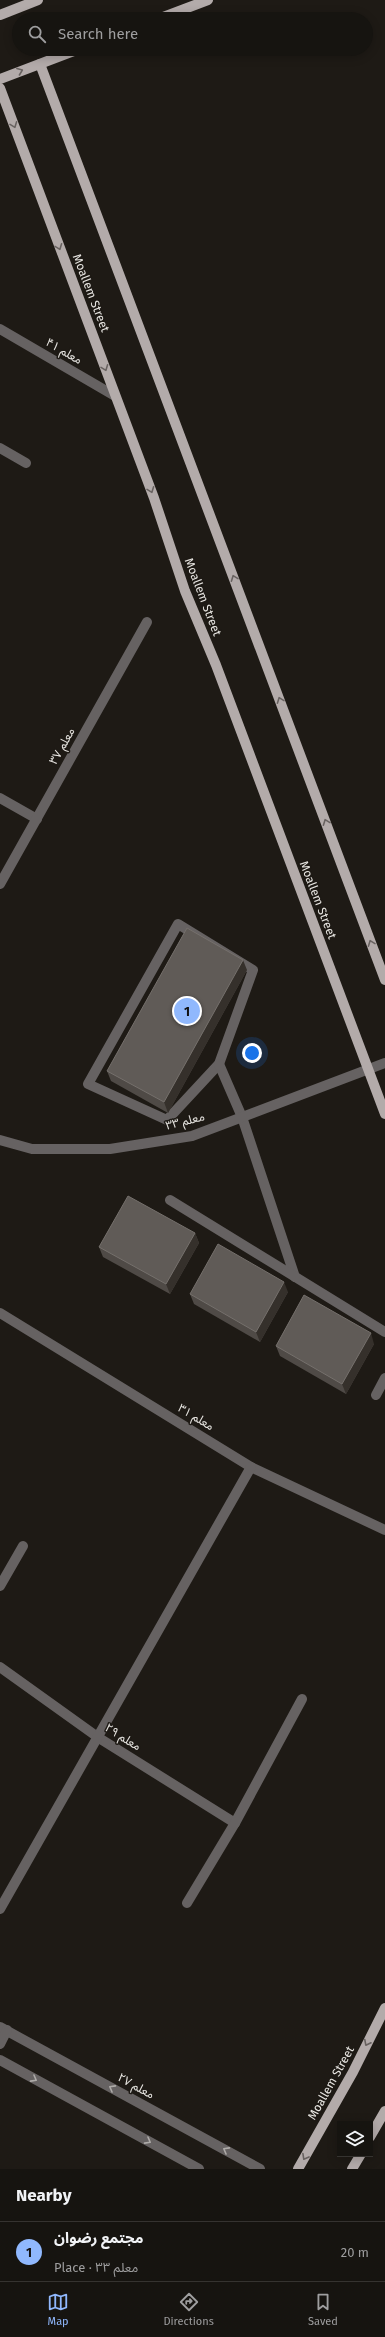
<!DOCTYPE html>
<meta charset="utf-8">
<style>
:root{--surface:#161410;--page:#23211e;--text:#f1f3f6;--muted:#9e9e9f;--line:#353330;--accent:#90b8fd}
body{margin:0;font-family:"Fira Sans","Noto Sans Arabic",sans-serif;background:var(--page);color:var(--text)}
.controls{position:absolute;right:12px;bottom:12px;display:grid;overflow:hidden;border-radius:0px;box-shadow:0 2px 10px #0003}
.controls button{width:36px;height:36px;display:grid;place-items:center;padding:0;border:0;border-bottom:1px solid var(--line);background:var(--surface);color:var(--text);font:20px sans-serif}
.you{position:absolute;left:252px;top:1053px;width:14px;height:14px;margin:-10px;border:3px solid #fff;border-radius:50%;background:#1a73e8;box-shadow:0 0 0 6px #1a73e833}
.badge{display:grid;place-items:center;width:26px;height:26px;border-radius:50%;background:var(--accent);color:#111;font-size:13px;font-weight:700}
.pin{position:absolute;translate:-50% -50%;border:2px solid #fff;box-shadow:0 1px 4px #0006}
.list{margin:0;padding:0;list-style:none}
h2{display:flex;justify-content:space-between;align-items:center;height:52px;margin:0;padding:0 16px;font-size:17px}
h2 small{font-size:13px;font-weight:400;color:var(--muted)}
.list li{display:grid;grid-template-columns:26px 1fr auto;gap:12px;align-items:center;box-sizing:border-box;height:60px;padding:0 16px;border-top:1px solid var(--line)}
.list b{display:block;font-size:15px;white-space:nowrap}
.list p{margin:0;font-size:13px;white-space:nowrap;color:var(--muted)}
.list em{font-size:13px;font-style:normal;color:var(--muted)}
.icon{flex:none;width:22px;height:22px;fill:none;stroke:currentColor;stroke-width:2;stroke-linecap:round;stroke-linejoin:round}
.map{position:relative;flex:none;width:385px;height:2169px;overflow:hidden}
.search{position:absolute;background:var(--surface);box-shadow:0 2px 10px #0003;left:12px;right:12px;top:12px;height:44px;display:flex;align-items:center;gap:10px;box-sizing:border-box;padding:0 14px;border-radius:22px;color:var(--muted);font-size:15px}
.sheet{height:112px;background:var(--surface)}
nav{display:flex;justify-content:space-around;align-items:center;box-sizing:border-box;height:56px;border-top:1px solid var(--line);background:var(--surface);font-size:11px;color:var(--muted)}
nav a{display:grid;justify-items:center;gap:2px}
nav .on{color:var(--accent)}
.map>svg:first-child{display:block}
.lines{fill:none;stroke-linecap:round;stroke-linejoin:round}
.minor{stroke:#666262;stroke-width:10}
.major{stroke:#b3abaa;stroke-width:10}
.wall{fill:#4f4a46}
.shaded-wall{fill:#35302b}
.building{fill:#605b57;stroke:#75706c}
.oneway{stroke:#686260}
.oneway2{stroke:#aeaba8}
.labels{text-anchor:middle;stroke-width:3;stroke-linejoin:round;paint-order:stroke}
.street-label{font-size:12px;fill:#e8e6e2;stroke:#1e1a15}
</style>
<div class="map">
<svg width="385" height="2169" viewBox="0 0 385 2169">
<rect width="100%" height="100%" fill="#1e1a15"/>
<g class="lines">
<g class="minor">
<path d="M 0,329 L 115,396"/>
<path d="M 0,448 L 26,463"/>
<path d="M 0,798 L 37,819"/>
<path d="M 0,884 L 147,622"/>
<path d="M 178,924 L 253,970 L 219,1064 L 167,1120 L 88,1084 Z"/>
<path d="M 219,1064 L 242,1117 L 295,1277"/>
<path d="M 0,1140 L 32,1149 L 110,1149 L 192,1136 L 385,1063"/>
<path d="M 170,1200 L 385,1332"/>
<path d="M 0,1313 L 251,1467 L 385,1530"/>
<path d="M 376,1395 L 385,1378"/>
<path d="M 0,1586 L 23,1546"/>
<path d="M 0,1667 L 99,1738 L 235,1823"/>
<path d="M 187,1903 L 235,1823 L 302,1699"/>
<path d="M 0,1909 L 251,1467"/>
<path d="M 0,2027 L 260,2169"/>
<path d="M 0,2044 L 7,2030"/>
<path d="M 0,2060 L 199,2169"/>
</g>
<g class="major">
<path d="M 0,15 L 38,0"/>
<path d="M 158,19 L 208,0"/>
<path d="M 40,64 L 385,980"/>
<path d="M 0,79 L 79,49"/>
<path d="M 0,88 L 154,498 L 185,591 L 216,665 L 385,1114"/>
<path d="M 370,2137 L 385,2111"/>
<path d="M 298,2169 L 353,2072 L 385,2008"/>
<path d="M 352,2169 L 361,2154"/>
</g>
</g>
<g class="wall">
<path d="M 247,970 L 168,1113 L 111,1081 L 107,1071 Z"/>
<path d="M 195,1233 L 199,1243 L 170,1294 L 103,1257 L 99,1247 Z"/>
<path d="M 288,1292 L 260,1342 L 194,1304 L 190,1294 Z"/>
<path d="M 374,1344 L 346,1394 L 280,1356 L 276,1346 Z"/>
</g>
<g class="shaded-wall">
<path d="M 243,960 L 247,970 L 168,1113 L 164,1102 Z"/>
<path d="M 195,1233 L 199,1243 L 170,1294 L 166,1284 Z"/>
<path d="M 284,1282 L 288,1292 L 260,1342 L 256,1332 Z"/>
<path d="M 371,1333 L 374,1344 L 346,1394 L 342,1384 Z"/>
</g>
<g class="building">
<path d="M 187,928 L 243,960 L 164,1102 L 107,1071 Z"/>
<path d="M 128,1196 L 195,1233 L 166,1284 L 99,1247 Z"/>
<path d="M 218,1244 L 284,1282 L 256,1332 L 190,1294 Z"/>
<path d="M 304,1295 L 371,1333 L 342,1384 L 276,1346 Z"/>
</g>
<defs><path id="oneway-chevron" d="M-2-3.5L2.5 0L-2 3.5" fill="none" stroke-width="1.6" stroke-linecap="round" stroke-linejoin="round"/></defs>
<g class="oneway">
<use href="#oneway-chevron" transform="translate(20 71) rotate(-21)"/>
<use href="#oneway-chevron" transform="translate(14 125) rotate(69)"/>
<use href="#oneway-chevron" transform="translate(59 247) rotate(69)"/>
<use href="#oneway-chevron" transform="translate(105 368) rotate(69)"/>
<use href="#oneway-chevron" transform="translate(151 490) rotate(69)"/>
<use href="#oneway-chevron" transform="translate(234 578) rotate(-111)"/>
<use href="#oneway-chevron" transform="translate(280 700) rotate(-111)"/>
<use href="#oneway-chevron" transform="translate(326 822) rotate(-111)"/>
<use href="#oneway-chevron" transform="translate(371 943) rotate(-111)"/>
<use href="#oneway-chevron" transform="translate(367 2043) rotate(117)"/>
<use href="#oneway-chevron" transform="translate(305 2157) rotate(119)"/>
</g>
<g class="oneway2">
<use href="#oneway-chevron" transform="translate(34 2079) rotate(29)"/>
<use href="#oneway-chevron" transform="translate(112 2088) rotate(-151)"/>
<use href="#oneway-chevron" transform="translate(148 2141) rotate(29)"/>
<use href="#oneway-chevron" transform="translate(226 2150) rotate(-151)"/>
</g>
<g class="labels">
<g class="street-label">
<text transform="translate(91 293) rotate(69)" y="4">Moallem Street</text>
<text transform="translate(64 351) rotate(30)" y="4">معلم ۴۱</text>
<text transform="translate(203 597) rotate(69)" y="4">Moallem Street</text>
<text transform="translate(62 746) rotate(-61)" y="4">معلم ۳۷</text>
<text transform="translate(318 900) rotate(69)" y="4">Moallem Street</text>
<text transform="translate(185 1121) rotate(-14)" y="4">معلم ۳۳</text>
<text transform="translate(196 1417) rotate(31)" y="4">معلم ۳۱</text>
<text transform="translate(123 1737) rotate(32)" y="4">معلم ۲۹</text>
<text transform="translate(331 2083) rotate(-61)" y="4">Moallem Street</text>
<text transform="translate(136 2086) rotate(29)" y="4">معلم ۲۷</text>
</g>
</g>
</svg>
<div class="controls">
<button><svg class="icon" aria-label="layers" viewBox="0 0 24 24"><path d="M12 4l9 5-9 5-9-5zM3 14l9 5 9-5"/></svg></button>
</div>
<div class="you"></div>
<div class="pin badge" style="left:187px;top:1011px">1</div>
<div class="search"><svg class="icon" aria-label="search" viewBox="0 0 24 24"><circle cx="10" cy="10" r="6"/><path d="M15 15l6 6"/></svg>Search here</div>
</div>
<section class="sheet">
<h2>Nearby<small></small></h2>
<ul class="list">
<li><span class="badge">1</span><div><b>مجتمع رضوان</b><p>Place · معلم ۳۳</p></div><em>20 m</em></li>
</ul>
</section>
<nav>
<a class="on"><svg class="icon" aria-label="map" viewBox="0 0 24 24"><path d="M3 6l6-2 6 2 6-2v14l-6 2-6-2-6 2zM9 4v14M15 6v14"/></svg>Map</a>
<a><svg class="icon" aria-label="directions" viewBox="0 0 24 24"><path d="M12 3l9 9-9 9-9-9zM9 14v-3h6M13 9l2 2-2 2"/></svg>Directions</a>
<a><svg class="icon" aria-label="saved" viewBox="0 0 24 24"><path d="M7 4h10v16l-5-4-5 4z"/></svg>Saved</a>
</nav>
